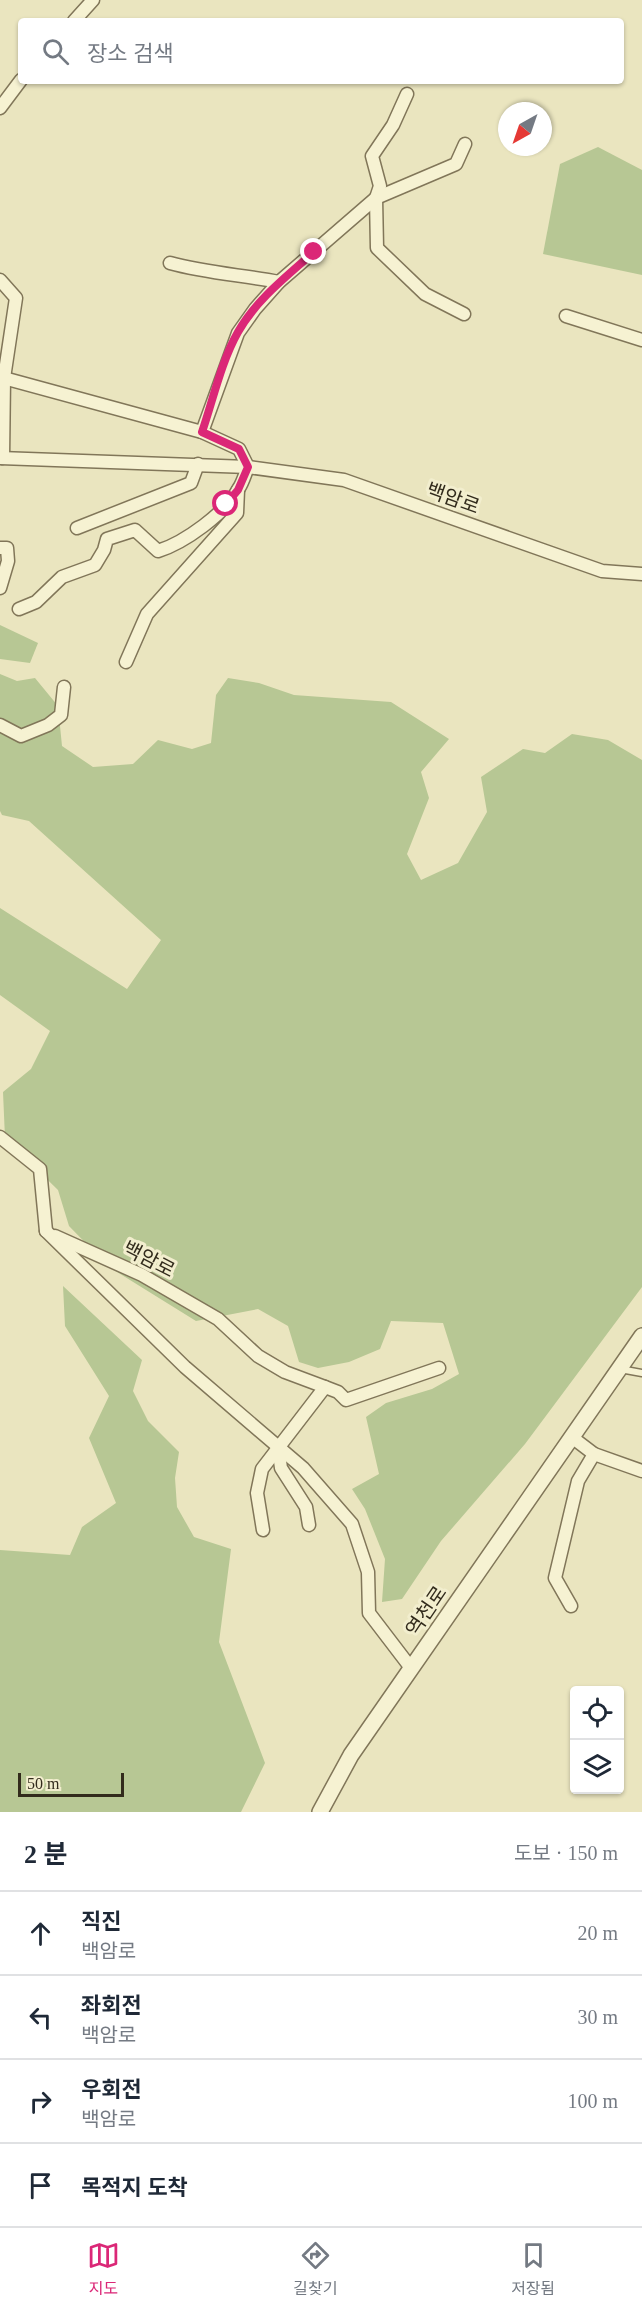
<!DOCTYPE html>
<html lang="ko">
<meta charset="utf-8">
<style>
:root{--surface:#fff;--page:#f2f2f3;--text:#1f2937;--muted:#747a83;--line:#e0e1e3;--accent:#db2777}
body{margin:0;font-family:"Times New Roman","Noto Sans KR",serif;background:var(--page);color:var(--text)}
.controls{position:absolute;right:18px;bottom:18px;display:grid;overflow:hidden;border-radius:6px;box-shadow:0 2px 4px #0004}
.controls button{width:54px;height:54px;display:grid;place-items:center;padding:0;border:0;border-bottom:2px solid var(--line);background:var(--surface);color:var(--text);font:30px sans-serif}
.compass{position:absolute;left:498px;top:102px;width:54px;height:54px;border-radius:50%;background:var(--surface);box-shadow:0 2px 4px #0004;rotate:220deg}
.scale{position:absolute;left:18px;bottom:15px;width:106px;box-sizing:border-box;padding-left:6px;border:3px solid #322b1c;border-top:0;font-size:16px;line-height:21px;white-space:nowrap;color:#322b1c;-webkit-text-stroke:4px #f2eece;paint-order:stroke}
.stop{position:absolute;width:18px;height:18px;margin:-14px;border:4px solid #db2777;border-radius:50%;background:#fff}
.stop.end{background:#db2777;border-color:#fff;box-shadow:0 2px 6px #0008}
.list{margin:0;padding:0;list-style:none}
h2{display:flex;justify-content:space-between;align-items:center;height:78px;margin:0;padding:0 24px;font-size:26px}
h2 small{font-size:20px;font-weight:400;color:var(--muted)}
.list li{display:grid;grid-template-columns:39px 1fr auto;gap:18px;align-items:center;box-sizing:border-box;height:84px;padding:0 24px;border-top:2px solid var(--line)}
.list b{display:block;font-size:22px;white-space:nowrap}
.list p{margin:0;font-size:20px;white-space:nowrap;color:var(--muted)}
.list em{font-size:20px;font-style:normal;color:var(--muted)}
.icon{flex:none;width:33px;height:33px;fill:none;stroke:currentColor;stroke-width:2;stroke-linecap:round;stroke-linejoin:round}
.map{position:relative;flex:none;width:642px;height:1812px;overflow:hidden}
.search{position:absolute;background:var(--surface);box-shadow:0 2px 4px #0004;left:18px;right:18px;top:18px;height:66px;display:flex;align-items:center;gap:15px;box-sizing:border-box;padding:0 21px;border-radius:6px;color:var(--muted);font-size:22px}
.sheet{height:414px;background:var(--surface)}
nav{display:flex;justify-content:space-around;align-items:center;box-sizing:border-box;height:84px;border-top:2px solid var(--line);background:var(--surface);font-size:16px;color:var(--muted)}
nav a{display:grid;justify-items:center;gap:3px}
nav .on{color:var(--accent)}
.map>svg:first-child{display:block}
.green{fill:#b7c794}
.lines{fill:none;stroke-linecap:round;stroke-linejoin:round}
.service-casing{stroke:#817659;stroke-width:9}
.minor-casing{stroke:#817659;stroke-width:15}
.tertiary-casing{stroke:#817659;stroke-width:18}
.service{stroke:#f6f2d2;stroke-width:6}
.minor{stroke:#f6f2d2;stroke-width:12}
.tertiary{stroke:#f6f2d2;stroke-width:15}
.route{stroke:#db2777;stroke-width:8}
.labels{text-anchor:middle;stroke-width:6;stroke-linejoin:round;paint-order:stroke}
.street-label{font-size:20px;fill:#322b1c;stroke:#f2eece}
</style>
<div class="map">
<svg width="642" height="1812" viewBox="0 0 642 1812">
<rect width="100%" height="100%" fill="#eae5bf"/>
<g class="green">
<path d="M 598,147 L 642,170 L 642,275 L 543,254 L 560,164 Z"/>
<path d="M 0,625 L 38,643 L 30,663 L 0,659 Z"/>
<path d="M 0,674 L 17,681 L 35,678 L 58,706 L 62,746 L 93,767 L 133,764 L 158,740 L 192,749 L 211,743 L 216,695 L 228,678 L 259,683 L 294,695 L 391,702 L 449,739 L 421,772 L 429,798 L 407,854 L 421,880 L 458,863 L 487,812 L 481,777 L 523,749 L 545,753 L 572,734 L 608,740 L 642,760 L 642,1287 L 525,1444 L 441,1541 L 402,1599 L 382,1602 L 385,1559 L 365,1509 L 352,1489 L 379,1474 L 366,1417 L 386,1403 L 432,1389 L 459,1374 L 443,1323 L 391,1321 L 380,1349 L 349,1362 L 318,1368 L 299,1362 L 288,1326 L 258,1309 L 196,1321 L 109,1267 L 69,1226 L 58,1190 L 5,1138 L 3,1092 L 31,1069 L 50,1031 L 0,995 L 0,908 L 127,989 L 161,940 L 29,821 L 2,815 L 0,811 Z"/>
<path d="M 63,1286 L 142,1360 L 133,1391 L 148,1421 L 179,1452 L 175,1478 L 177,1507 L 194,1537 L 231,1549 L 219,1642 L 265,1763 L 241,1812 L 0,1812 L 0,1550 L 70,1555 L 82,1527 L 116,1503 L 89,1438 L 109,1396 L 65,1326 Z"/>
</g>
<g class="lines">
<defs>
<path id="service" d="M 620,1369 L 642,1373"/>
<g id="minor">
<path d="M 74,21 L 93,0"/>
<path d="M 407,94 L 393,125 L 372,156 L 380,186 L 376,198 L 377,248 L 425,294 L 464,314"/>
<path d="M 0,108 L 21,80"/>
<path d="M 170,263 C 206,273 243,275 279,282"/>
<path d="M 0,280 L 16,298 L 4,378 L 3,458"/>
<path d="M 566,316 L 642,340"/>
<path d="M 0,377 L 202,432 L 239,449 L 248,467 C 245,474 243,482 239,488 C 226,513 184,543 158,551 L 135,530 L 107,539 L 104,550 L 95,565 L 62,577 L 36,602 L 19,609"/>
<path d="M 202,432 L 238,333 L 255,309 L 279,282 L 376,198 L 456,164 L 465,144"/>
<path d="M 0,458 L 248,467 L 344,480 L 602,571 L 642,574"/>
<path d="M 77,528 L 191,483 L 198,464"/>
<path d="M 0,548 L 7,548 L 8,561 L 0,588"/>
<path d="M 126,662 L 147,614 L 237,513 L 238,490"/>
<path d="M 0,725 L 21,736 L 48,725 L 61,715 L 64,687"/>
<path d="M 0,1137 L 40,1169 L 46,1231"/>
<path d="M 46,1231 L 185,1367 L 303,1468 L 352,1524 L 368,1572 L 369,1613 L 411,1668"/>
<path d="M 55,1236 L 142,1275 L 218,1319 L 258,1356 L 285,1372 L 325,1387"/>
<path d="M 573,1438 L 594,1454 L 642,1471"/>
<path d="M 278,1447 L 281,1468 L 306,1507 L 309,1525"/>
<path d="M 263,1530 L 257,1493 L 262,1469 L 325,1387 L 338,1392 L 346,1400 L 439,1368"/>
<path d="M 571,1606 L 555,1578 L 578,1481 L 594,1454"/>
</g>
<path id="tertiary" d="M 320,1812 L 351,1755 L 642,1336"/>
</defs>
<use href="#service" class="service-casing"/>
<use href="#minor" class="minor-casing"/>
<use href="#tertiary" class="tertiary-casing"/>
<use href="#service" class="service"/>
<use href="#minor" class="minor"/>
<use href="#tertiary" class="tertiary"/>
</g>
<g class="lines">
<path class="route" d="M 226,504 L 238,490 L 248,467 L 239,449 L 202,432 C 213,400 221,362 238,332 C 256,300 287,276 314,252"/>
</g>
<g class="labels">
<g class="street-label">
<text transform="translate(453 498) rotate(20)" y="7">백암로</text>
<text transform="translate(149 1259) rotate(27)" y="7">백암로</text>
<text transform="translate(426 1611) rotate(-56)" y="7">역천로</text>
</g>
</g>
</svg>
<div class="controls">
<button><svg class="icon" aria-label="locate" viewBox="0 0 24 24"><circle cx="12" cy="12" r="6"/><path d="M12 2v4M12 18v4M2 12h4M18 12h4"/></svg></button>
<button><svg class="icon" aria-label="layers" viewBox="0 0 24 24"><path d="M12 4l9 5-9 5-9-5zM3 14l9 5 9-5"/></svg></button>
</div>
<svg class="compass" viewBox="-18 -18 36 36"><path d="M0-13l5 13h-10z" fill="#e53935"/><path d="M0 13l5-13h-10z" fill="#747a83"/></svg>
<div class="scale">50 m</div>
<div class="stop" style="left:226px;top:504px"></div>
<div class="stop end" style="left:314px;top:252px"></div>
<div class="search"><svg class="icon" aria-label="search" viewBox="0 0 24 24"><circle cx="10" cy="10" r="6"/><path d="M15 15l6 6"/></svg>장소 검색</div>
</div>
<section class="sheet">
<h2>2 분<small>도보 · 150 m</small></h2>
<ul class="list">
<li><svg class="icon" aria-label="ahead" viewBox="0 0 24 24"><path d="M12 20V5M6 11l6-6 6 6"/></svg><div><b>직진</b><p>백암로</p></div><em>20 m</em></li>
<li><svg class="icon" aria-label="left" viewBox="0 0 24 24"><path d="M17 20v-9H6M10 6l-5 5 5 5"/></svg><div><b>좌회전</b><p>백암로</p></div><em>30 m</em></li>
<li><svg class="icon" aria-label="right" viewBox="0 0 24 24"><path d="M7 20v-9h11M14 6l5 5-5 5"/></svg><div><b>우회전</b><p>백암로</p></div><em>100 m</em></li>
<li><svg class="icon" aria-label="arrive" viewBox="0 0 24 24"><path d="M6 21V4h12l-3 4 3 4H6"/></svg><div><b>목적지 도착</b></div></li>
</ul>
</section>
<nav>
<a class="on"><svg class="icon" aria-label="map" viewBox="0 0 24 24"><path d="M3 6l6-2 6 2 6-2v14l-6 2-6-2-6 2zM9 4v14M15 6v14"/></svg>지도</a>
<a><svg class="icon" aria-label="directions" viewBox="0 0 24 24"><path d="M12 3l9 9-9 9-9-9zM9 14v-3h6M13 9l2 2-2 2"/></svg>길찾기</a>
<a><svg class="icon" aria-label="saved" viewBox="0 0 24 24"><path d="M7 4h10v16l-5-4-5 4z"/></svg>저장됨</a>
</nav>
